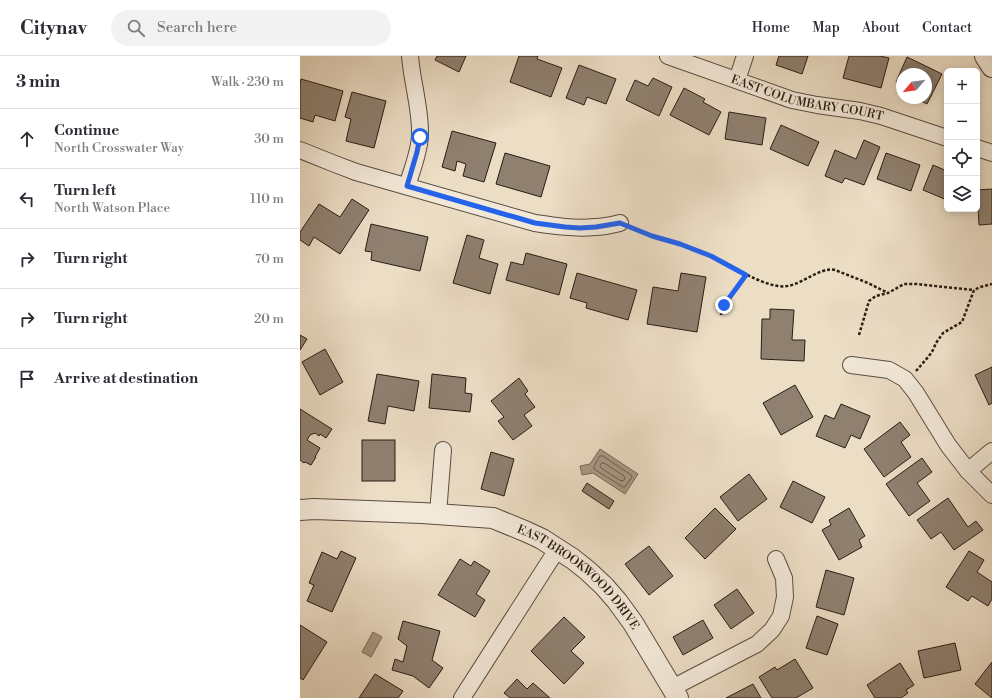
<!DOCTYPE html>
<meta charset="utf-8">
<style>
:root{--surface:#fff;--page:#f2f2f3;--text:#2b2b33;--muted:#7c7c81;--line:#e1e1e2}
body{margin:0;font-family:"Libre Bodoni",serif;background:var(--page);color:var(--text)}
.controls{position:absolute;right:12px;top:12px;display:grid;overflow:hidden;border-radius:6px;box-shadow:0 2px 10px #0003}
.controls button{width:36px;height:36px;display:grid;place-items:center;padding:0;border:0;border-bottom:1px solid var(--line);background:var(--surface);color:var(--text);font:20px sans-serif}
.compass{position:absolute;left:596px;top:12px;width:36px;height:36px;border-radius:50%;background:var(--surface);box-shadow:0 2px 10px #0003;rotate:241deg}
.stop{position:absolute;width:12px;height:12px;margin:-9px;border:3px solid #2563eb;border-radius:50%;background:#fff}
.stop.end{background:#2563eb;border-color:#fff;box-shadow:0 1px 4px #0008}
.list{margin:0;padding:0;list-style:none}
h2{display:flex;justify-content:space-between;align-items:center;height:52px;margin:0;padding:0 16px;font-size:17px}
h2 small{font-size:13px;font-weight:400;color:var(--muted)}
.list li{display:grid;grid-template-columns:26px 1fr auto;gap:12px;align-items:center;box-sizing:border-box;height:60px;padding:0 16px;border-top:1px solid var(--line)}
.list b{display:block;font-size:15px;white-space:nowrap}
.list p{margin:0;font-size:13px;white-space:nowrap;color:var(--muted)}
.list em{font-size:13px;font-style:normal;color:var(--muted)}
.icon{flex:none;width:22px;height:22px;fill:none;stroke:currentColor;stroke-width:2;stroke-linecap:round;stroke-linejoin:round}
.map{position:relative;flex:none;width:692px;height:642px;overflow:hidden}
header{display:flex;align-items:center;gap:24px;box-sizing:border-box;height:56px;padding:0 20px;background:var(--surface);border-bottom:1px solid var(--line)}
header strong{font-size:19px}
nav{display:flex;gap:22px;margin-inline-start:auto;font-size:14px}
.search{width:280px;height:36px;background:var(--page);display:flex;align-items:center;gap:10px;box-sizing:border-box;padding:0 14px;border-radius:22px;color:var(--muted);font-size:15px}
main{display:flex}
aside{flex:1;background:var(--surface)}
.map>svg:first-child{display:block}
.water{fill:#aa9b88;stroke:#776859}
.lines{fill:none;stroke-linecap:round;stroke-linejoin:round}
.shore{stroke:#6a5c4e;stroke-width:1}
.building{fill:#8f8070;stroke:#2b1c13}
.minor-casing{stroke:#5b4c40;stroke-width:18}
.tertiary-casing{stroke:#5b4c40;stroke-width:22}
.path{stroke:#2b1c13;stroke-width:2.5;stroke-dasharray:3 2;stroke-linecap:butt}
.minor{stroke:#f3e9d9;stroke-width:16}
.tertiary{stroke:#f3e9d9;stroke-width:20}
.route{stroke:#2563eb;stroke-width:5}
.labels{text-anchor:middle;stroke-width:3;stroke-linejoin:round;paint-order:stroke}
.street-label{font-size:12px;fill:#2b1c13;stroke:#f3e9d9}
</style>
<header>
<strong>Citynav</strong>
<div class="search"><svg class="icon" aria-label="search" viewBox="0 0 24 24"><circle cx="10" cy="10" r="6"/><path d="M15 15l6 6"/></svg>Search here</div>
<nav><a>Home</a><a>Map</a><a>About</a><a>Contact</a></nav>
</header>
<main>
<aside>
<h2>3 min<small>Walk · 230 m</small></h2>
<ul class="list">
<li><svg class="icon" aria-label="ahead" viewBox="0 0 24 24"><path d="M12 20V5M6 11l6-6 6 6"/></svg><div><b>Continue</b><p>North Crosswater Way</p></div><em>30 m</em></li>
<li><svg class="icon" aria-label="left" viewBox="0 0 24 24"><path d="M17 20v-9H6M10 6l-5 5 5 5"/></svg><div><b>Turn left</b><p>North Watson Place</p></div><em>110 m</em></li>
<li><svg class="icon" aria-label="right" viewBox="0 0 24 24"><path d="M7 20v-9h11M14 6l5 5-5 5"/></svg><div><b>Turn right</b></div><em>70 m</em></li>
<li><svg class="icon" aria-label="right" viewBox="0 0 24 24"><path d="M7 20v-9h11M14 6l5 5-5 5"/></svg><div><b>Turn right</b></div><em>20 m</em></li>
<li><svg class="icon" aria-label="arrive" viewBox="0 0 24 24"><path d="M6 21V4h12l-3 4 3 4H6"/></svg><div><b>Arrive at destination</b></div></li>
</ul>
</aside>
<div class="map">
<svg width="692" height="642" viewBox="0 0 692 642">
<rect width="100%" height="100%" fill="#ecddc5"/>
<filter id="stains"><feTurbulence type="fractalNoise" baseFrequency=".005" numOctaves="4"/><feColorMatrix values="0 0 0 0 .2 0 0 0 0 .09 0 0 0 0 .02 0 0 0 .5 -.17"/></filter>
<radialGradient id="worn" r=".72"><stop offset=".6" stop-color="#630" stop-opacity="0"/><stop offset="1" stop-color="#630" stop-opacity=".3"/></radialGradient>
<g class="water">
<path d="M 300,393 L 338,418 L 325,438 L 293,417 L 282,419 L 280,410 L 290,408 Z"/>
<path d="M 73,576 L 82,581 L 71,601 L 62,596 Z"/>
</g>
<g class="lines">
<g class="shore">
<path d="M 300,400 L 303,400 L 331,419 L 332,421 L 325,431 L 323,431 L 294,413 L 294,411 Z"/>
<path d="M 302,407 L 304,407 L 324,420 L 325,422 L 324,424 L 321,425 L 301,412 L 300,410 Z"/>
</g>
</g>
<g class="building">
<path d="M 137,0 L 166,0 L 159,16 L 135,4 Z"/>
<path d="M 219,0 L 238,0 L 237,3 L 262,12 L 251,41 L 210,26 Z"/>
<path d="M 479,0 L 508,0 L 502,18 L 476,9 Z"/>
<path d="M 549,0 L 580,0 L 589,2 L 581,32 L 543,22 Z"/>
<path d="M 607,1 L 642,18 L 627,48 L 615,42 L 626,42 L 626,18 L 602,18 L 602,29 L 596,26 Z"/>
<path d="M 279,9 L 316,23 L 306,48 L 287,41 L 284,49 L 266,42 Z"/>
<path d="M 353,22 L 372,31 L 359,60 L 326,44 L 335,24 L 348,30 Z"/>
<path d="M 1,23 L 43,35 L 35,65 L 15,59 L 13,66 L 0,62 L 0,28 Z"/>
<path d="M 384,32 L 405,43 L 403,46 L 421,56 L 409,79 L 370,59 Z"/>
<path d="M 52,36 L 86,45 L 74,92 L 46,85 L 51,63 L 45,61 Z"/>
<path d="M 429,56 L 466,62 L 462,89 L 425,83 Z"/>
<path d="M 481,69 L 519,86 L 508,110 L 470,93 Z"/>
<path d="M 152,75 L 196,87 L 184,126 L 163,120 L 166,108 L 157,105 L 155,115 L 142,111 Z"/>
<path d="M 564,84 L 580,91 L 564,129 L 545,122 L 542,127 L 525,120 L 535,94 L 556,103 Z"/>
<path d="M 205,97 L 250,110 L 241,141 L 196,128 Z"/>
<path d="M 586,97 L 620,109 L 611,135 L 577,123 Z"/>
<path d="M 633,109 L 647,115 L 647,144 L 623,134 Z"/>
<path d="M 692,133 L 692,168 L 679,169 L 677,134 Z"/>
<path d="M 52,143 L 69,154 L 40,198 L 14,181 L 9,190 L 0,184 L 0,176 L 19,148 L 40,161 Z"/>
<path d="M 71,168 L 128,181 L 120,215 L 71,204 L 72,196 L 65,195 Z"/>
<path d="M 167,179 L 184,184 L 179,202 L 198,208 L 190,238 L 153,227 Z"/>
<path d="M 226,197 L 267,208 L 259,239 L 206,224 L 211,206 L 223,209 Z"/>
<path d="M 277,217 L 337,234 L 328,264 L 286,252 L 287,247 L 270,242 Z"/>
<path d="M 381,217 L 406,221 L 397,276 L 347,268 L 353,231 L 378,235 Z"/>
<path d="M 470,253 L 494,254 L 492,284 L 505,284 L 504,305 L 461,303 L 462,263 L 470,263 Z"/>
<path d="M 0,279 L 7,283 L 0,294 Z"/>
<path d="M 25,293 L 43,326 L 20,339 L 2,306 Z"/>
<path d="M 692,311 L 692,347 L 689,349 L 675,319 Z"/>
<path d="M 77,318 L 119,325 L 114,355 L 88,350 L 85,368 L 68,365 Z"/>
<path d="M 132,318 L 166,322 L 165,337 L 172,338 L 170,356 L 129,352 Z"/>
<path d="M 219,322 L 228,335 L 225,338 L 235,351 L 224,359 L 232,370 L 213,384 L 198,365 L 204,361 L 191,345 Z"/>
<path d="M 495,329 L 513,361 L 481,379 L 463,347 Z"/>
<path d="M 541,348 L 570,360 L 560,383 L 551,379 L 545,392 L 516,380 L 525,359 L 534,363 Z"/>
<path d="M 0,353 L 32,373 L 26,382 L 20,378 L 19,380 L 15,377 L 10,379 L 7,384 L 20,392 L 15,401 L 16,401 L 11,409 L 5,406 L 4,407 L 0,404 Z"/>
<path d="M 600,366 L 610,379 L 601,386 L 611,401 L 584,421 L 564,393 Z"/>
<rect x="62" y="384" width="33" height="41"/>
<path d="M 191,396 L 214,403 L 204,440 L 181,433 Z"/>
<path d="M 622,402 L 632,416 L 617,427 L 630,445 L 609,460 L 586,428 Z"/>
<path d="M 449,418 L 467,443 L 438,465 L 420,441 Z"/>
<path d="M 493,425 L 525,441 L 512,467 L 480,451 Z"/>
<path d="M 287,427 L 314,445 L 309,453 L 282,435 Z"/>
<path d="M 648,442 L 668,471 L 676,465 L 683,474 L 654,494 L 641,476 L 631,483 L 617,464 Z"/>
<path d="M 415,452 L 436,473 L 405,503 L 385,482 Z"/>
<path d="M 549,452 L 565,480 L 559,484 L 562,491 L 539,504 L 522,474 L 531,469 L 529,464 Z"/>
<path d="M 349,490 L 373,520 L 349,539 L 325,508 Z"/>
<path d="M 41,495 L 56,502 L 32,556 L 7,545 L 14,529 L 9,527 L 22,496 L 37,503 Z"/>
<path d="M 669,495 L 684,504 L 677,516 L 692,526 L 692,543 L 688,550 L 672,540 L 668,545 L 646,531 Z"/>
<path d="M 160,503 L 171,510 L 174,505 L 190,515 L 176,538 L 185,544 L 175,561 L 138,539 Z"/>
<path d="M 526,514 L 554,522 L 544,559 L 516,551 Z"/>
<path d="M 437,533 L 454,557 L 431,573 L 414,549 Z"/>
<path d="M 517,560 L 538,568 L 527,599 L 506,592 Z"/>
<path d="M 264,561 L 285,581 L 271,595 L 284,607 L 264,628 L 231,595 Z"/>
<path d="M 403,564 L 413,582 L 383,599 L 373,581 Z"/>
<path d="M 103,565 L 140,575 L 132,604 L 143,612 L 129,632 L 113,620 L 92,614 L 95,603 L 103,606 L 107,590 L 98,583 Z"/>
<path d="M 0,569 L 27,586 L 3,624 L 0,622 Z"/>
<path d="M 655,587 L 661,614 L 624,622 L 618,595 Z"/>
<path d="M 495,603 L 513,632 L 496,642 L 472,642 L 459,621 L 475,611 L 477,614 Z"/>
<path d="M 692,606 L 692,642 L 675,628 Z"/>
<path d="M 600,607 L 614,629 L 606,634 L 608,637 L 601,642 L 575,642 L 567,629 Z"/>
<path d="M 75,618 L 103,635 L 98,642 L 59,642 Z"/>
<path d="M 217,623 L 227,633 L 233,627 L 250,642 L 210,642 L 204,637 Z"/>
<path d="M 453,628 L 461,642 L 426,642 Z"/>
</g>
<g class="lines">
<defs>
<g id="minor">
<path id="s1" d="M 368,0 L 492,44 L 517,49 L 560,55 L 581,60 L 647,82"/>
<path d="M 437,24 L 445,0"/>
<path d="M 677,92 L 692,97"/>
<path d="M 0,94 L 35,108 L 56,116 L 235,167 C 255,170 275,173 295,171 C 303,171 312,169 320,167"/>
<path d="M 107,130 C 112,114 119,97 120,80 C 121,53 112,27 110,0"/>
<path d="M 551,309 L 589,314 L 605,323 L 616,337 L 648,389 L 668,415 L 692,439"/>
<path d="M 668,415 L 692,395"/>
<path d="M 138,458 L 143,394"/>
<path d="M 372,632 L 457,588 L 472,574 L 481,560 L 485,541 L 484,522 L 476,503"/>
<path d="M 162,642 L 258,492"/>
</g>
<g id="tertiary">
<path d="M 685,0 L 692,11"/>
<path id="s2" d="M 0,454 L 14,453 L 122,457 L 193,462 L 227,476 L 242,483 L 273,503 L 288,515 L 304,530 L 317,545 L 333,567 L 378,642"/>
</g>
</defs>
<use href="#minor" class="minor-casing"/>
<use href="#tertiary" class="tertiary-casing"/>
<g class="path">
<path d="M 332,172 C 338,174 345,177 352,180 C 372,186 393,191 412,200 C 434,210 454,226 478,230 C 498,234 518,210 535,214 L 568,227 L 588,237"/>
<path d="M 421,259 L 422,254 L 424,249 L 446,219"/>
<path d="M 559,279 L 569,245 L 576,240 L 588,237 L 604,228 L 616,228 L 674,234"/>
<path d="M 616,315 L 629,300 L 633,294 L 636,287 L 643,277 L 662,266 L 674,234 L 680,231 L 692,228"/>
</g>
<use href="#minor" class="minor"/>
<use href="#tertiary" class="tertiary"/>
</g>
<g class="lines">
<path class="route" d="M 120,81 L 117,96 L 107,130 L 235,167 L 265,171 L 280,172 L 296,171 L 320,167 L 352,180 L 380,188 L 411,200 L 446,219 L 424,249"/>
</g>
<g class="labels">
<g class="street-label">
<text dy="4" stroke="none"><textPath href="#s1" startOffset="146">EAST COLUMBARY COURT</textPath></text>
<text dy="4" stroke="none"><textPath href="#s2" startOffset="299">EAST BROOKWOOD DRIVE</textPath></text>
</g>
</g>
<rect width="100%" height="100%" filter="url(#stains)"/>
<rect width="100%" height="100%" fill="url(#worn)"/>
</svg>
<div class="controls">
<button>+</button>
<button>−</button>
<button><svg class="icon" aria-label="locate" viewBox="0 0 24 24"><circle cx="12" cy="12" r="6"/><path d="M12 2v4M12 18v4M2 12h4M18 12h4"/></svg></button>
<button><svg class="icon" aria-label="layers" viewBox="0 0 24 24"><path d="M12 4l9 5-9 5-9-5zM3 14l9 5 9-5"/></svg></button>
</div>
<svg class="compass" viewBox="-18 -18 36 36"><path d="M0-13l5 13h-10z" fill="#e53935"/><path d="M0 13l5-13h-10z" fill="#7c7c81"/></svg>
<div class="stop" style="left:120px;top:81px"></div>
<div class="stop end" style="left:424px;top:249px"></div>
</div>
</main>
